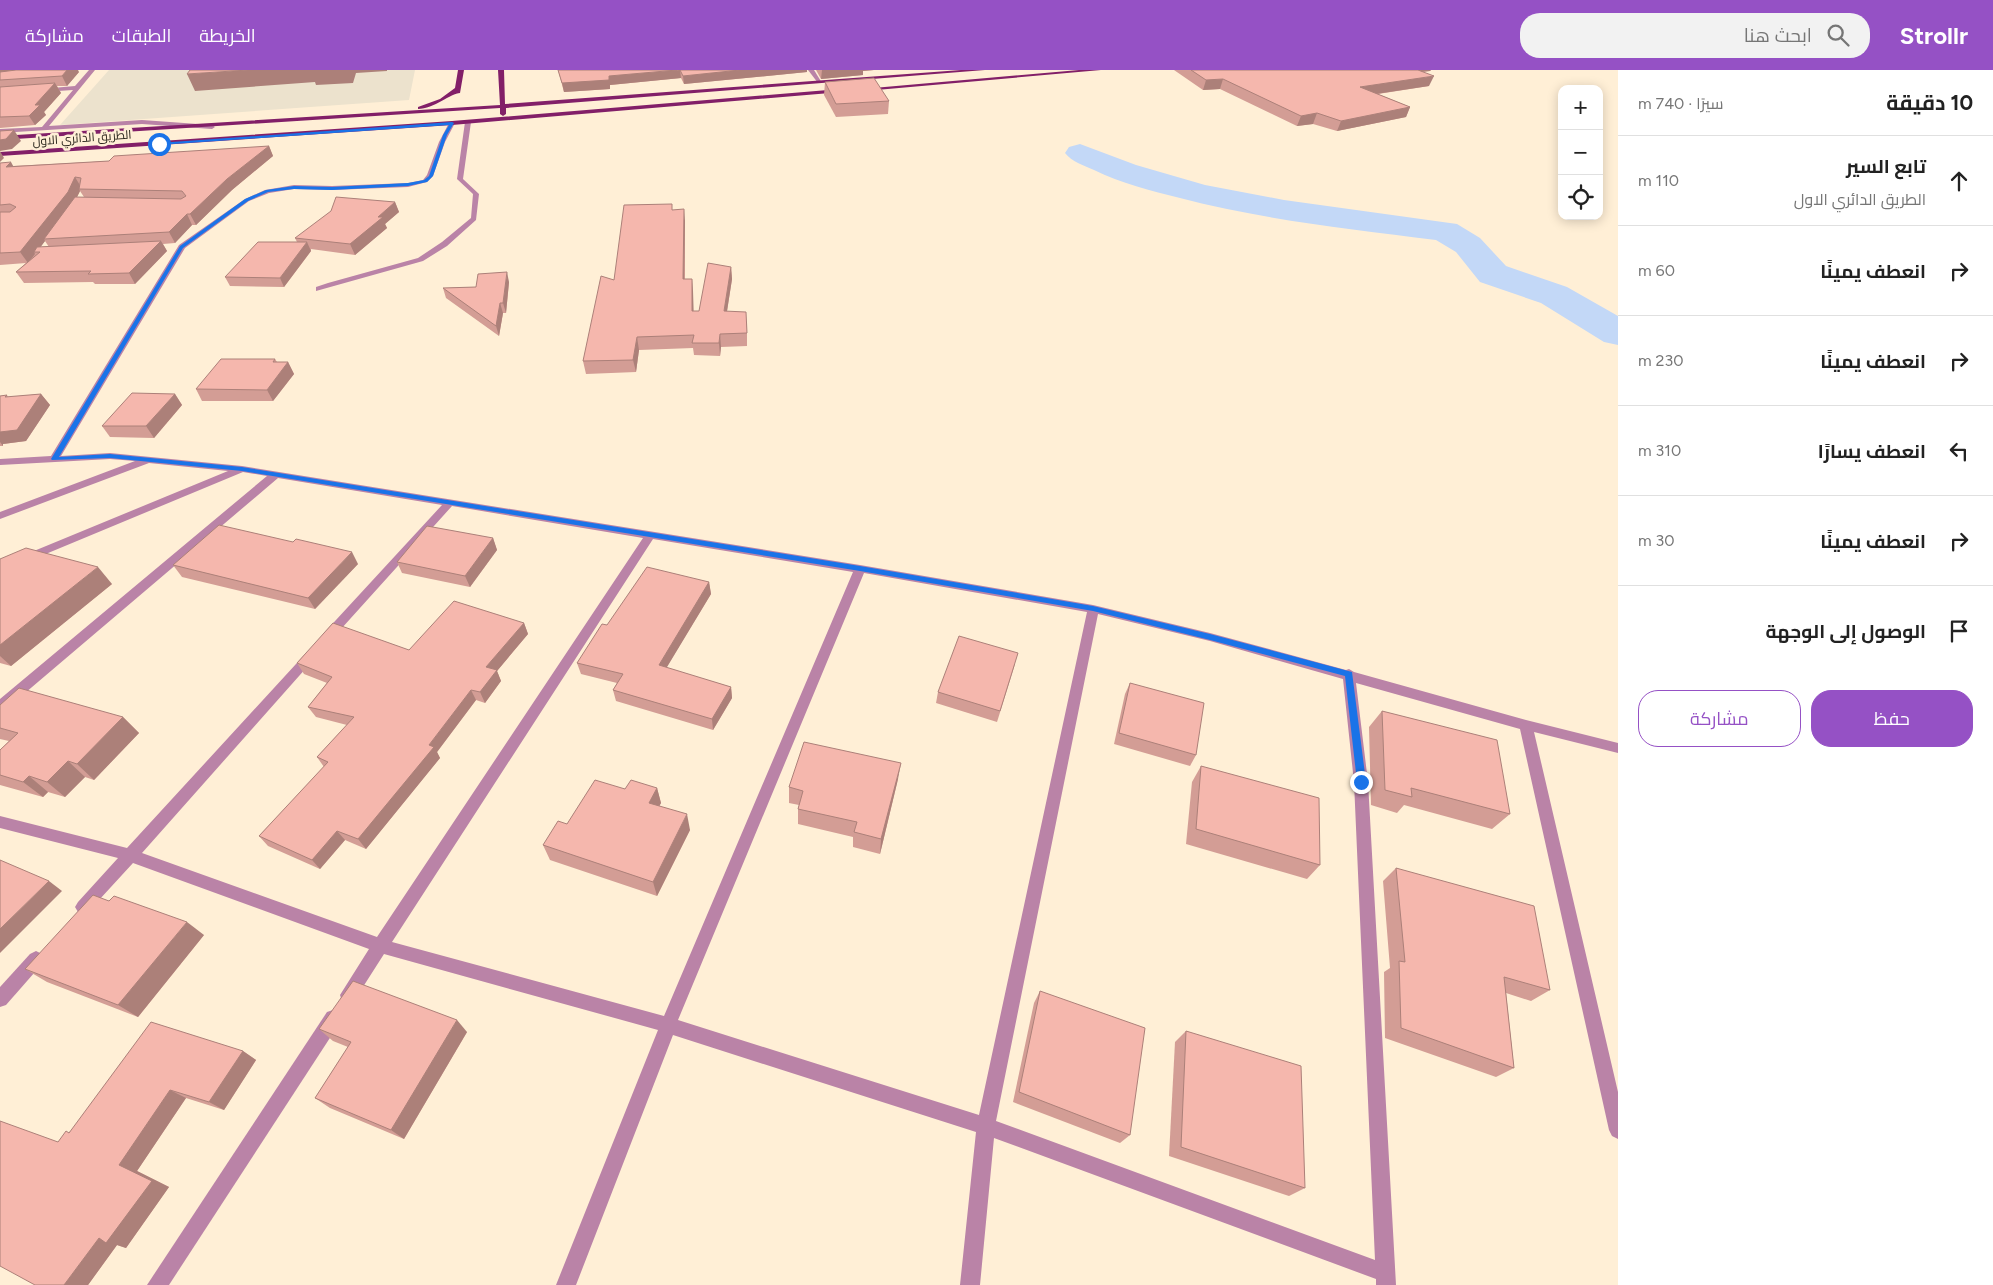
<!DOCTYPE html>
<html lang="ar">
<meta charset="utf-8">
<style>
:root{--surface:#fff;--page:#f2f2f2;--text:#222;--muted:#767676;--line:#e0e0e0;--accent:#9551c5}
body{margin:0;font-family:Figtree,Cairo,sans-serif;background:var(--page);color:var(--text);direction:rtl}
.controls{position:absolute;right:15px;top:15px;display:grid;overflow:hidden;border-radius:10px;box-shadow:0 2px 12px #0003}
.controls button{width:45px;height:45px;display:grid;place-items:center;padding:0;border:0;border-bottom:1px solid var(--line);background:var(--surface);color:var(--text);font:25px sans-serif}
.stop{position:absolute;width:15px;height:15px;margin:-11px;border:4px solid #1a73e8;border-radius:50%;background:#fff}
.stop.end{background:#1a73e8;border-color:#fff;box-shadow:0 1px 5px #0008}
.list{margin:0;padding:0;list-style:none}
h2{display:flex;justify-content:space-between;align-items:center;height:65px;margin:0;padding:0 20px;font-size:21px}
h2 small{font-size:16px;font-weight:400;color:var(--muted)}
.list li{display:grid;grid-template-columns:32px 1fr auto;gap:15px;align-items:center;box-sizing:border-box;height:90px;padding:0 20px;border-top:1px solid var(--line)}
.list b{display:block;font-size:19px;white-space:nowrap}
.list p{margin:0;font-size:16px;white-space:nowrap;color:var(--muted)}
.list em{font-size:16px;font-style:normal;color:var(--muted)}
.actions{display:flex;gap:10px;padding:15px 20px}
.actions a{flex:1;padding:11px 0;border:1px solid var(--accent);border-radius:20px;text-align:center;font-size:18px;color:var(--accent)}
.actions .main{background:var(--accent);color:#fff}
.icon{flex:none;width:28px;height:28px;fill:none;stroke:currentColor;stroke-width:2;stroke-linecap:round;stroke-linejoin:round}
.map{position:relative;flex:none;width:1618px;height:1215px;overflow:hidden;direction:ltr}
header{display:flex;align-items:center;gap:30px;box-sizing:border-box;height:70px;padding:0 25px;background:var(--accent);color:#fff}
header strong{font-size:24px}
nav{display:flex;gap:28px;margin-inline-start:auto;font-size:18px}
.search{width:350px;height:45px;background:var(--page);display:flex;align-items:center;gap:12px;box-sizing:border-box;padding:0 18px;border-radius:20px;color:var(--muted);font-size:19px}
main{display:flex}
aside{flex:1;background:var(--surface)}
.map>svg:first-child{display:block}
.education{fill:#ece2cd}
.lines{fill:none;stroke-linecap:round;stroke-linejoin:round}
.river{fill:#c3d8f7;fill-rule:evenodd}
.street{fill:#ba83a7;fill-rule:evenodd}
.primary{fill:#821f68;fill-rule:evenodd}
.wall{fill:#d39d95;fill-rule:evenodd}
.shaded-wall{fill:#ac8079}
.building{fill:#f5b7ad;stroke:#ac8079}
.route{fill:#1a73e8}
.labels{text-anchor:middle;stroke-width:5;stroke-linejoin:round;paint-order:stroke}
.far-street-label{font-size:12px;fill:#2a251b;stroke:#ffefd6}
</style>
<header>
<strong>Strollr</strong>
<div class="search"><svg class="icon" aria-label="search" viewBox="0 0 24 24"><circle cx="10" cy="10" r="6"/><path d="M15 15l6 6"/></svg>ابحث هنا</div>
<nav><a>الخريطة</a><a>الطبقات</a><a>مشاركة</a></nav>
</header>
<main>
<aside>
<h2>10 دقيقة<small>سيرًا · 740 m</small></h2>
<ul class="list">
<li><svg class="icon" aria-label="ahead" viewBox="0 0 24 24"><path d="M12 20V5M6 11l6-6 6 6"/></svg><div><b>تابع السير</b><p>الطريق الدائري الاول</p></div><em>110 m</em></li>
<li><svg class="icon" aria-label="right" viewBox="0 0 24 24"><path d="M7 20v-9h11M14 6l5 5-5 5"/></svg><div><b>انعطف يمينًا</b></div><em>60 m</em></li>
<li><svg class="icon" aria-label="right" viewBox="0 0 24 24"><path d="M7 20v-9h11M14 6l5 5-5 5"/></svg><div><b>انعطف يمينًا</b></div><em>230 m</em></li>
<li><svg class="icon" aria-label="left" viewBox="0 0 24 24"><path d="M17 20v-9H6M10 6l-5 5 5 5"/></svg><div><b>انعطف يسارًا</b></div><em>310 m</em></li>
<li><svg class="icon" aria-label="right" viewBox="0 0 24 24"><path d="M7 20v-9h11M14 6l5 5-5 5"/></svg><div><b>انعطف يمينًا</b></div><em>30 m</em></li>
<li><svg class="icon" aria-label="arrive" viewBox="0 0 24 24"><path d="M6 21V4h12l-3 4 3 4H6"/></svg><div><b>الوصول إلى الوجهة</b></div></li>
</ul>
<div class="actions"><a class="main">حفظ</a><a>مشاركة</a></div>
</aside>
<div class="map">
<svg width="1618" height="1215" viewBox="0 0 1618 1215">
<rect width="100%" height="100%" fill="#ffefd6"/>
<path class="education" d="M 109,0 L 415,0 L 409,30 L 60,55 Z"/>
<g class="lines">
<path class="river" d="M 1080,74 L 1136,95 L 1205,115 L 1284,130 L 1457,154 L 1480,168 L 1506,196 L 1567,217 L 1618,246 L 1618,275 L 1604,272 L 1541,233 L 1480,212 L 1456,182 L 1436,170 C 1350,159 1264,150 1180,128 C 1151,121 1121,113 1094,100 C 1083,95 1072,92 1065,83 L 1069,77 Z"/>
<g class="street">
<path d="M 89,0 L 95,0 L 49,56 L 142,50 L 212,55 L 215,57 L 212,59 L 142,54 L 0,63 L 0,59 L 42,57 L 73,20 L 43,22 L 41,19 L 75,16 Z"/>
<path d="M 808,0 L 814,0 L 822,13 L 818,13 Z"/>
<path d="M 468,50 L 471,52 L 463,109 L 479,124 L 476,150 L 447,176 L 423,191 L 316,221 L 316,217 L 328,213 L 418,188 L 442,172 L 471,148 L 473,124 L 457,109 L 465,52 Z"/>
<path d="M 452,51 L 455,53 L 445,72 L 433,106 L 427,112 L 408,117 L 332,120 L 294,119 L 269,123 L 249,131 L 185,178 L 61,386 L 110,383 L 242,396 L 860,495 L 1093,535 L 1210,563 L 1346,600 L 1349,599 L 1354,602 L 1526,650 L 1618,673 L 1618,683 L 1534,662 L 1618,1022 L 1618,1069 L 1612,1066 L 1609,1060 L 1520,659 L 1356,613 L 1368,712 L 1396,1215 L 1376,1215 L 1376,1209 L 994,1068 L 980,1215 L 960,1215 L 976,1062 L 673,965 L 576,1215 L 556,1215 L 658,960 L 384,884 L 354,931 L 348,933 L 342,931 L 340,925 L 369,879 L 133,793 L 88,842 L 83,844 L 78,842 L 75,837 L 78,832 L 118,788 L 0,758 L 0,746 L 127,778 L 307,582 L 315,582 L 317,585 L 315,588 L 142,783 L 377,867 L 643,468 L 452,436 L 332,569 L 324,569 L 322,566 L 324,563 L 442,435 L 278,408 L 5,640 L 0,641 L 0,629 L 267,406 L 243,402 L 0,503 L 0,495 L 228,401 L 149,393 L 0,449 L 0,442 L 135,391 L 110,389 L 0,395 L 0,389 L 51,386 L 179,175 L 245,129 L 265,120 L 294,115 L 332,116 L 408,113 L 423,110 L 427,105 L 439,72 L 449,53 ZM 653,469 L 853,502 L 664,946 L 392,872 ZM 864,503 L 1087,542 L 979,1045 L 678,950 ZM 1098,544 L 1210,571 L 1343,609 L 1354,712 L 1375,1190 L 996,1051 Z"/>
<path d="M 36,881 L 42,884 L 44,889 L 42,894 L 6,935 L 0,937 L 0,917 L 30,884 Z"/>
<path d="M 333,940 L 339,942 L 341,948 L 339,954 L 169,1215 L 147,1215 L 327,942 Z"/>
</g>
<g class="primary">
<path d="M 458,0 L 464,0 L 460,23 C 451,23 434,39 418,39 L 418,37 L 440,29 L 455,18 Z"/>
<path d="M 498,0 L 504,0 L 505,34 L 961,0 L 985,0 L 506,38 L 506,44 L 503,46 L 500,44 L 500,38 L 0,70 L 0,66 L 500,35 Z"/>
<path d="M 1079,0 L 1101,0 L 865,21 L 862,19 Z"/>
<path d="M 840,19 L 842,22 L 452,55 L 0,86 L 0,82 L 452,51 Z"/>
</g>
</g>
<g class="wall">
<path d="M 0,0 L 79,2 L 67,16 L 57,16 L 61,23 L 44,42 L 46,45 L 35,55 L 0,58 Z"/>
<path d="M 558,0 L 807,0 L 807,2 L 684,14 L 681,8 L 610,15 L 610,19 L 564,22 Z"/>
<path d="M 816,0 L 874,0 L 863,1 L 863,5 L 821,9 Z"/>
<path d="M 1174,0 L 1431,0 L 1430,1 L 1422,2 L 1429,16 L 1378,24 L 1410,37 L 1406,47 L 1337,61 L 1313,54 L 1297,56 L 1220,19 L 1203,20 Z"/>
<path d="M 825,12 L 889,31 L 888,44 L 836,47 L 824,25 Z"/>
<path d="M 269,76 L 273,86 L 232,120 L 196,155 L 192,155 L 175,173 L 163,174 L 167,181 L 135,214 L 95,214 L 93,212 L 24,213 L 16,202 L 26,193 L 0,195 L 0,93 L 13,96 L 109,91 ZM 80,121 L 84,127 L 77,127 ZM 45,171 L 49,177 L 40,177 Z"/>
<path d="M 395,132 L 399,142 L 385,154 L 387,158 L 355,185 L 311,179 L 311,181 L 284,217 L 230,216 L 225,207 L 297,172 L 295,168 Z"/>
<path d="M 673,140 L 685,151 L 685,209 L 692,209 L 693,241 L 699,241 L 731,197 L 732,209 L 727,241 L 747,254 L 747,276 L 721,277 L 720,286 L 694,285 L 693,278 L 639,280 L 636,302 L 586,304 L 583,291 L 614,210 Z"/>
<path d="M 509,212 L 506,243 L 503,243 L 499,266 L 446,228 L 443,218 L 476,217 Z"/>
<path d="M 275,289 L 277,292 L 288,292 L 294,304 L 273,331 L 202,331 L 196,319 Z"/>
<path d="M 41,324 L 50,335 L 26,371 L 3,374 L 3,376 L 0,376 L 0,326 L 7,325 L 8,327 Z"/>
<path d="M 175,324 L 182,335 L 154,368 L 110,367 L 102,356 Z"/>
<path d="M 493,468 L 497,480 L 470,517 L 402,503 L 397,492 Z"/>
<path d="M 0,489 L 112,514 L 11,596 L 0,593 Z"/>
<path d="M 358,494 L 315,539 L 182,507 L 173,495 Z"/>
<path d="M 709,512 L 711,524 L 666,598 L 731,617 L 732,628 L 713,660 L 616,631 L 613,620 L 617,613 L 581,604 L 577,593 L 607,555 Z"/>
<path d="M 524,553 L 528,564 L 497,601 L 501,611 L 485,633 L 476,630 L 437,682 L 440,688 L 366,779 L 345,770 L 320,799 L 268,776 L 259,766 L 324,697 L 317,687 L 347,655 L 316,647 L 308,637 L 327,613 L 304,604 L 297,593 L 409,580 Z"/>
<path d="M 1015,594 L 997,652 L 936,633 L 938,622 Z"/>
<path d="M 1130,613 L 1196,685 L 1190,696 L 1114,674 L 1125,624 Z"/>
<path d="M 0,635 L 123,647 L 139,663 L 94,710 L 85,707 L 65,727 L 48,722 L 43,727 L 0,715 L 0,680 L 9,671 L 0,669 Z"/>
<path d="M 1382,641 L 1510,744 L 1492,759 L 1404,735 L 1397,743 L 1371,735 L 1369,657 Z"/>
<path d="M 1201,696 L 1320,795 L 1307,809 L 1186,774 L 1192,712 Z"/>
<path d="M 898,709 L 880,784 L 853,777 L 853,767 L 798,754 L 798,739 L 799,735 L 789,733 L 789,717 Z"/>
<path d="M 657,718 L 661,733 L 659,736 L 690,760 L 657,826 L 550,790 L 543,775 L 567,754 L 625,719 Z"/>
<path d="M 1396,798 L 1550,920 L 1531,931 L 1506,923 L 1514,998 L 1496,1007 L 1385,968 L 1384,902 L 1390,898 L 1383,811 Z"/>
<path d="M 204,865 L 138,947 L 47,912 L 25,899 Z"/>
<path d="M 1040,921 L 1130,1065 L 1120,1073 L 1013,1032 L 1034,933 Z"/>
<path d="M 319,959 L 467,962 L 404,1069 L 330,1038 L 315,1028 L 348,977 L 333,971 Z"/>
<path d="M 1186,961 L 1305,1118 L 1289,1126 L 1169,1086 L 1175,972 Z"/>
<path d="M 243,981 L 256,990 L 224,1040 L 186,1028 L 137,1101 L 169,1117 L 126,1178 L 117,1175 L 88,1215 L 35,1215 L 58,1072 L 69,1062 Z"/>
</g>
<g class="shaded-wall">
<path d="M 0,0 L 45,0 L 0,5 Z"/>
<path d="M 67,0 L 78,0 L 79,2 L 67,16 L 62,6 Z"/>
<path d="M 248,0 L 387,0 L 387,1 L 356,3 L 353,13 L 316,15 L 315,12 L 195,21 L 187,4 Z"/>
<path d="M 680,0 L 681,8 L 610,15 L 610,19 L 564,22 L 562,13 L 609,6 Z"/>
<path d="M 740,0 L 807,0 L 807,2 L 684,14 L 683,6 Z"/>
<path d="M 822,0 L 874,0 L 863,1 L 863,5 L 821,9 Z"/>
<path d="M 1399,0 L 1431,0 L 1430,1 L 1398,4 Z"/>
<path d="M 1434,6 L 1429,16 L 1356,27 L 1360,17 Z"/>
<path d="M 1223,9 L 1220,19 L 1203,20 L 1206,10 Z"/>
<path d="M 55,13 L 61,23 L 44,42 L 46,45 L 35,55 L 29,46 L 35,35 Z"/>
<path d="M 1410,37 L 1406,47 L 1337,61 L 1341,51 Z"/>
<path d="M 1317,43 L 1313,54 L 1297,56 L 1301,46 Z"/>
<path d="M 14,60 L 21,71 L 12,79 L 0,81 L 0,70 Z"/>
<path d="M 269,76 L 273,86 L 232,120 L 196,155 L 190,144 L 227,109 Z"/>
<path d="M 0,81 L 4,88 L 0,92 Z"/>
<path d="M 11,92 L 17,103 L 6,97 Z"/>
<path d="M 75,107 L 81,117 L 79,119 L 80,121 L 74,133 L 44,169 L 45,171 L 37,182 L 34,182 L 35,184 L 28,193 L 20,182 Z"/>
<path d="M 395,132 L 399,142 L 385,154 L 387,158 L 355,185 L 350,174 L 378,147 Z"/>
<path d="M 684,139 L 685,151 L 684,221 L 683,209 Z"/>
<path d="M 187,144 L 192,155 L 175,173 L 169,162 Z"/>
<path d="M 161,171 L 167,181 L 135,214 L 129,203 Z"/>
<path d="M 307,172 L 311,181 L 284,217 L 280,208 Z"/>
<path d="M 731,197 L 732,209 L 725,254 L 724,241 Z"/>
<path d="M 507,202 L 509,212 L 506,243 L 503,233 Z"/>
<path d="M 692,209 L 693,221 L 694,253 L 692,241 Z"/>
<path d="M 500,233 L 503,243 L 499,266 L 496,256 Z"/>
<path d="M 720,264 L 721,277 L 720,286 L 719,273 Z"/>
<path d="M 637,267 L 639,280 L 636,302 L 633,290 Z"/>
<path d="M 288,292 L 294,304 L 273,331 L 267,320 Z"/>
<path d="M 41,324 L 50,335 L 26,371 L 3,374 L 3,376 L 0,372 L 0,362 Z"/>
<path d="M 175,324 L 182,335 L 154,368 L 146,356 Z"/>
<path d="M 493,468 L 497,480 L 470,517 L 465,506 Z"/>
<path d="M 352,482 L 358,494 L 315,539 L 308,528 Z"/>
<path d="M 98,497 L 112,514 L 11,596 L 0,586 L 0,575 Z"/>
<path d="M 709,512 L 711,524 L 661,607 L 659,595 Z"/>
<path d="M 524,553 L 528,564 L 497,601 L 501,611 L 485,633 L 480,622 L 486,597 Z"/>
<path d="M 731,617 L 732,628 L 713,660 L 712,649 Z"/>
<path d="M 471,620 L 476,630 L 437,682 L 440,688 L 366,779 L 358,769 Z"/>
<path d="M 123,647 L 139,663 L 94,710 L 77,694 Z"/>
<path d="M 68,691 L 85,707 L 65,727 L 47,712 Z"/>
<path d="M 901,693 L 898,709 L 880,784 L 881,769 Z"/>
<path d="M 29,706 L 48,722 L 43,727 L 23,712 Z"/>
<path d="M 657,718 L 661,733 L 653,748 L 649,733 Z"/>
<path d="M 687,744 L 690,760 L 657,826 L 653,812 Z"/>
<path d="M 337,761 L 345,770 L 320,799 L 312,790 Z"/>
<path d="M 49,811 L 62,821 L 0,883 L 0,859 Z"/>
<path d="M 187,852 L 204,865 L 138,947 L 118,935 Z"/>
<path d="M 457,950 L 467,962 L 404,1069 L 391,1060 Z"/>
<path d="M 243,981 L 256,990 L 224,1040 L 209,1032 Z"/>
<path d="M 170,1020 L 186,1028 L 137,1101 L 169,1117 L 126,1178 L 117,1175 L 88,1215 L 64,1215 L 99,1168 L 119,1095 Z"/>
</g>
<g class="building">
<path d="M 16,0 L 67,0 L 62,6 L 0,10 L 0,2 Z"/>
<path d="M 190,0 L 248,0 L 187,4 Z"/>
<path d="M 558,0 L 677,0 L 609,6 L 609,10 L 562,13 Z"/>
<path d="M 680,0 L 740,0 L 683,6 Z"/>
<path d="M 1191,0 L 1418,0 L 1434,6 L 1360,17 L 1410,37 L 1341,51 L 1317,43 L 1301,46 L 1223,9 L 1206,10 Z"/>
<path d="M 874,8 L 889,31 L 836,34 L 825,12 Z"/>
<path d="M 55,13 L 35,35 L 40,35 L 29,46 L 0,47 L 0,17 Z"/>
<path d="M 14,60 L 6,69 L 0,70 L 0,61 Z"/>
<path d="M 269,76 L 227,109 L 190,144 L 187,144 L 169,162 L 44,169 L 75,127 L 181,129 L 186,126 L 182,121 L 79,119 L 81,108 L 75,107 L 68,122 L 20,182 L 0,183 L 0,142 L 10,142 L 16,137 L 10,134 L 0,135 L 0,93 L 11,92 L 6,97 L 109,91 L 114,86 Z"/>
<path d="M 336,127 L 395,132 L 378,147 L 383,147 L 350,174 L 295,168 L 331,141 Z"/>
<path d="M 672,134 L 672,140 L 684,139 L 683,209 L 692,209 L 692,241 L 699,241 L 708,193 L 731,197 L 724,241 L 746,242 L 747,263 L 720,264 L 719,273 L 692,273 L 694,265 L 637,267 L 633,290 L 583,291 L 601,206 L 614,210 L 624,135 Z"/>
<path d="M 161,171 L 129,203 L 88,204 L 91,201 L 16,202 L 40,182 L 34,182 L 37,177 Z"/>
<path d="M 258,172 L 307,172 L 280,208 L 225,207 Z"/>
<path d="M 507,202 L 503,233 L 500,233 L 496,256 L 443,218 L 476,217 L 478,204 Z"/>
<path d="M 221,289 L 275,289 L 273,292 L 288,292 L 267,320 L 196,319 Z"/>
<path d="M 132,323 L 175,324 L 146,356 L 102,356 Z"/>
<path d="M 41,324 L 17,360 L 0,362 L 0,326 L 7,325 L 5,327 Z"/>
<path d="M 219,455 L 293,472 L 296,469 L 352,482 L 308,528 L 173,495 Z"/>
<path d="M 427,456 L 493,468 L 465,506 L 397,492 Z"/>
<path d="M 26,478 L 98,497 L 0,575 L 0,489 Z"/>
<path d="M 647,497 L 709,512 L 659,595 L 731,617 L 712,649 L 613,620 L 623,604 L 577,593 L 602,554 L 607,555 Z"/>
<path d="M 454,531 L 524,553 L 486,597 L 497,600 L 480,622 L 471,620 L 429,675 L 434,677 L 358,769 L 337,761 L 312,790 L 259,766 L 328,692 L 317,687 L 354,647 L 308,637 L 332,607 L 297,593 L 333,553 L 409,580 Z"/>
<path d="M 959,566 L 1018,583 L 1000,641 L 938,622 Z"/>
<path d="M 1130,613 L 1204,633 L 1196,685 L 1119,663 Z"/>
<path d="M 19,618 L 123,647 L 77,694 L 68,691 L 47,712 L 29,706 L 23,712 L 0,705 L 0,680 L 18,663 L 0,658 L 0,635 Z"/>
<path d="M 1382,641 L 1497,670 L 1510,744 L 1411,718 L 1412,727 L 1385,720 Z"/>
<path d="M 804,672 L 901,693 L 881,769 L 854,762 L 857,752 L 798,739 L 803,721 L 789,717 Z"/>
<path d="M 1201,696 L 1319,728 L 1320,795 L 1196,759 Z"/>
<path d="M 595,710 L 625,719 L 631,710 L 657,718 L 649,733 L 687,744 L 653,812 L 543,775 L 558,751 L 567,754 Z"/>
<path d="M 0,790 L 49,811 L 0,859 Z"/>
<path d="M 1396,798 L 1534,836 L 1550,920 L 1504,907 L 1514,998 L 1401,958 L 1399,891 L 1405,892 Z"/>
<path d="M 93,825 L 109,831 L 114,826 L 187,852 L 118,935 L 25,899 Z"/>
<path d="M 353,911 L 457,950 L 391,1060 L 315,1028 L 351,972 L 319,959 Z"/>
<path d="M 1040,921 L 1145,958 L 1130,1065 L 1019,1022 Z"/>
<path d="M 151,952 L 243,981 L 209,1032 L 170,1020 L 119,1095 L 152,1111 L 106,1173 L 99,1168 L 64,1215 L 35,1215 L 0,1196 L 0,1051 L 58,1072 L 66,1061 L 69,1063 Z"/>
<path d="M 1186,961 L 1301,996 L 1305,1118 L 1181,1077 Z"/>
</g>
<path class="route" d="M 452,52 L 454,53 L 447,65 L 433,106 L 427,112 L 408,116 L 332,120 L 294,119 L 268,122 L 248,131 L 183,178 L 59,387 L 110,384 L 242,397 L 860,496 L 1093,536 L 1210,564 L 1352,602 L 1366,712 L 1364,715 L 1358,715 L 1357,712 L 1345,606 L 1210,570 L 1093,541 L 860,501 L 242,401 L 110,388 L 52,390 L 51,389 L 180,176 L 245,129 L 266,120 L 294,116 L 332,117 L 408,113 L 424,110 L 429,106 L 443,65 L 449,55 L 159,75 L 158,73 Z"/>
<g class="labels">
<g class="far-street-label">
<text transform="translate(82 68) rotate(-4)" y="4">الطريق الدائري الاول</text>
</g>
</g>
</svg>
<div class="controls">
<button>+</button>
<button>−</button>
<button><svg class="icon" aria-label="locate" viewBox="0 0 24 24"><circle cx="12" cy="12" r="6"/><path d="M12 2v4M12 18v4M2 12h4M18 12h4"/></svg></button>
</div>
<div class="stop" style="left:159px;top:74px"></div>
<div class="stop end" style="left:1361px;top:712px"></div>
</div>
</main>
